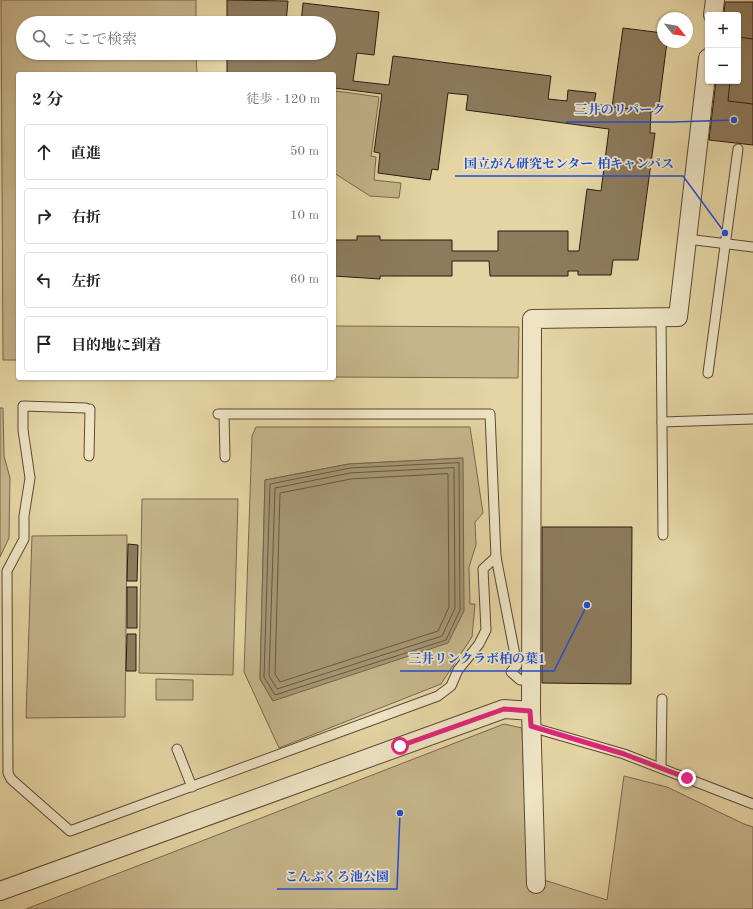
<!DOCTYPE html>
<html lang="ja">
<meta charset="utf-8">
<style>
:root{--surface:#fff;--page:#f2f2f2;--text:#222;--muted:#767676;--line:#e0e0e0}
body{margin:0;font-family:"Old Standard TT","Noto Serif JP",serif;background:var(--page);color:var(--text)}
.controls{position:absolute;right:12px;top:12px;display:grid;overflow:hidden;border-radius:4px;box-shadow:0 1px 3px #0004}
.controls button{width:36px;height:36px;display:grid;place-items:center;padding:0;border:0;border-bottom:1px solid var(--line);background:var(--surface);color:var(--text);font:20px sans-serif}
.compass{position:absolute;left:657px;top:12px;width:36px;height:36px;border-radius:50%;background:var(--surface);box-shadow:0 1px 3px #0004;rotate:120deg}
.stop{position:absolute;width:12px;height:12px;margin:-9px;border:3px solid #db2777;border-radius:50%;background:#fff}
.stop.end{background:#db2777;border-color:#fff;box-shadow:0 1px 4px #0008}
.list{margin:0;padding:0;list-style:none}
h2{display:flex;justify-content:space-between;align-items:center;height:52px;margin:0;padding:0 16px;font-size:17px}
h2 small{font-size:13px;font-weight:400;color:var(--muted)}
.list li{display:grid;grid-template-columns:26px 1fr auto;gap:12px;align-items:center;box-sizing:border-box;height:56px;margin:0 8px 8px;padding:0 8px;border:1px solid var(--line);border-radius:4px}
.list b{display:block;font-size:15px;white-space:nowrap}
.list em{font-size:13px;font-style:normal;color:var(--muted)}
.icon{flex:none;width:22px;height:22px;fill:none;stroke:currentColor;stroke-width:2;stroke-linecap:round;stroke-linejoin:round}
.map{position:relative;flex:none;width:753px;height:909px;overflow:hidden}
.search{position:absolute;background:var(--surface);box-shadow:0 1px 3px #0004;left:16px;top:16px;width:320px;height:44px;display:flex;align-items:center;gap:10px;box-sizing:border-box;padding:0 14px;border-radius:22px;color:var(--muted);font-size:15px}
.panel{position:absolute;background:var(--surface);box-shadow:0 1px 3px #0004;left:16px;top:72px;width:320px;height:308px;border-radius:4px}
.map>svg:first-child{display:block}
.green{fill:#c6b58b;stroke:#7a674e;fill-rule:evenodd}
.water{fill:#a69572;stroke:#76634b}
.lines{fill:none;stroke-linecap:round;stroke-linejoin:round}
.shore{stroke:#6a5742;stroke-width:1}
.building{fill:#8d7b5d;stroke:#2d1911}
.lane-casing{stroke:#5b4836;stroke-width:11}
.street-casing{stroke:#5b4836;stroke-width:20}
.lane{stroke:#eee4c4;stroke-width:9}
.street{stroke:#eee4c4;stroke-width:18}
.route{stroke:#db2777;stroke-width:5}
.leader{fill:none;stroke:#1d4ed8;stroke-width:1.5}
.callout-dot{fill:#1d4ed8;stroke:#eee4c4;stroke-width:1.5}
.callout-label{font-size:13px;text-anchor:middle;font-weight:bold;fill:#1d4ed8;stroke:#eee4c4;stroke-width:3.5;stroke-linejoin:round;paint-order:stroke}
</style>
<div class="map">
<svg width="753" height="909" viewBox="0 0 753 909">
<rect width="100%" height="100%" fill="#e5d5a4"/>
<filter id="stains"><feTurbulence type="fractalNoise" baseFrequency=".005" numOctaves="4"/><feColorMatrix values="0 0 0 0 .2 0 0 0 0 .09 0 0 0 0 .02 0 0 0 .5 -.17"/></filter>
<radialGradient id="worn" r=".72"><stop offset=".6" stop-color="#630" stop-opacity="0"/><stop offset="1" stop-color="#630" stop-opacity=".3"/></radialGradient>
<g class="green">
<path d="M 1,0 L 196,0 L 196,23 L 23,23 L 23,53 L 196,53 L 197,74 L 18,74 L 18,360 L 3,360 Z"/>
<path d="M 336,91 L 379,97 L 371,156 L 376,157 L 374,180 L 401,183 L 399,198 L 370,196 L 334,173 L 334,100 Z"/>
<path d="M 334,326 L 519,327 L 518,378 L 334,377 Z"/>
<path d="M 0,408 L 3,408 L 4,456 L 10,478 L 9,538 L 0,557 Z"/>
<path d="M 256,427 L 470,427 L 483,513 L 475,522 L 476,545 L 469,567 L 470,604 L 475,604 L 472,637 L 441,684 L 279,748 L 244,672 L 252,436 ZM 463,458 L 273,701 L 260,679 L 265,480 L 349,464 Z"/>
<path d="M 142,499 L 238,499 L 233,675 L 139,673 Z"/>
<path d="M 127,535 L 125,717 L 26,718 L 32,536 Z"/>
<path d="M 156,679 L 193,680 L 193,700 L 156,700 Z"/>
<path d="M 504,724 L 522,728 L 525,807 L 544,880 L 607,900 L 624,776 L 667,787 L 744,824 L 753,827 L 753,909 L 26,909 Z"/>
</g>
<path class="water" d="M 463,458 L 464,611 L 448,643 L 273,701 L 260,679 L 265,480 L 349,464 Z"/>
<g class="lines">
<g class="shore">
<path d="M 459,463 L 460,610 L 446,640 L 275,695 L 264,677 L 270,484 L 350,468 Z"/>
<path d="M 454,468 L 455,608 L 442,636 L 277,689 L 269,676 L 275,488 L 350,473 Z"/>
<path d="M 448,474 L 449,607 L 438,631 L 280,682 L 275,674 L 280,493 L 351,479 Z"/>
</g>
</g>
<g class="building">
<path d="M 227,0 L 288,1 L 286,23 L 227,23 Z"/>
<path d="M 725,2 L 753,2 L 753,145 L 709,140 L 716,81 L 738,81 L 738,15 L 724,15 Z"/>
<path d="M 303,3 L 379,12 L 374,55 L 357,53 L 353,81 L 389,85 L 393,56 L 551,76 L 548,99 L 567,101 L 568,90 L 596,93 L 594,104 L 651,112 L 650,133 L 655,133 L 638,260 L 613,260 L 611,275 L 578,275 L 578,271 L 568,271 L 568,276 L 490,276 L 489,261 L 452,261 L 452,276 L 380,276 L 380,279 L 334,276 L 334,240 L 357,240 L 357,236 L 380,236 L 380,240 L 452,240 L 452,251 L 498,251 L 498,231 L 568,231 L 568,251 L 579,251 L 587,189 L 601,191 L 609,129 L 466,110 L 468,95 L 448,93 L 438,170 L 432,169 L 430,180 L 378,173 L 380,153 L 374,152 L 382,94 L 334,88 L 334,74 L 227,74 L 227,53 L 329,53 L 329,23 L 301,23 Z"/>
<path d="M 623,28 L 663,33 L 663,42 L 667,42 L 658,112 L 612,107 Z"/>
<path d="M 738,37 L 753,39 L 753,104 L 728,101 L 730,81 L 738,81 Z"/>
<path d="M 542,527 L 632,527 L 631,684 L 542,683 Z"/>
<path d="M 128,544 L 138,545 L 137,581 L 127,581 Z"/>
<rect x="127" y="587" width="10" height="41"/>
<path d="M 127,634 L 136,634 L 136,671 L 126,671 Z"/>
</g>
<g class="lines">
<defs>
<g id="lane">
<path d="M 687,239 L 753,247"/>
<path d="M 661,317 L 663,535"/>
<path d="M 708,373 L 738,149"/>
<path d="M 86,408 L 23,406 L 23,430 L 30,478 L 24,516 L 24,539 L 7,571 L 8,773 L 11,779 L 70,831 L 438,696 L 451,686 L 458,670 L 479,644 L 486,630 L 483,569 L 496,557 L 517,665 L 511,672 L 520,680 L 531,680"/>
<path d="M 218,414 L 490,414 L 496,557"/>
<path d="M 224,415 L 225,457"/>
<path d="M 662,422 L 753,419"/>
<path d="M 89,456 L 90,409"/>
<path d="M 531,727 L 624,754 L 753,804"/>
<path d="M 177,749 L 192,787"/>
<path d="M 661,767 L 662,699"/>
</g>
<g id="street">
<path d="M 713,15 L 715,0"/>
<path d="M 536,884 L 531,711 L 532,319 L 678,317 L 708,58"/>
<path d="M 0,891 L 504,709 L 531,711"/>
</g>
</defs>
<use href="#lane" class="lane-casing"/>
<use href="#street" class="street-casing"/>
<use href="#lane" class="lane"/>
<use href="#street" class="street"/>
</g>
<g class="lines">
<path class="route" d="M 400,746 L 504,709 L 530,711 L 531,726 L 624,754 L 687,778"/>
</g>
<path class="leader" d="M734 120L673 122H566M725 233L683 176H455M587 605L554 671H400M400 813L397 889H277"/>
<g class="callout-dot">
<circle cx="734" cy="120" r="4"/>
<circle cx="725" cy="233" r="4"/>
<circle cx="587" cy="605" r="4"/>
<circle cx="400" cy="813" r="4"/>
</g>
<g class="callout-label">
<text x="620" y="114">三井のリパーク</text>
<text x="569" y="168">国立がん研究センター 柏キャンパス</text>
<text x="477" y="663">三井リンクラボ柏の葉1</text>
<text x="337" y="881">こんぶくろ池公園</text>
</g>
<rect width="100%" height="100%" filter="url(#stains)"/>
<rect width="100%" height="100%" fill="url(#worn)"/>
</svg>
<div class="controls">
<button>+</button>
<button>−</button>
</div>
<svg class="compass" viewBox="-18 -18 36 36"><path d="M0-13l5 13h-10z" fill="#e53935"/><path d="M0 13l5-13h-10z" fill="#767676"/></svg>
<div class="stop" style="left:400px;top:746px"></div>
<div class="stop end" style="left:687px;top:778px"></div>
<div class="search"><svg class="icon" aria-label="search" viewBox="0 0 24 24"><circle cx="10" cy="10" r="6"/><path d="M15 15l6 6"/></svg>ここで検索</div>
<section class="panel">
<h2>2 分<small>徒歩 · 120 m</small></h2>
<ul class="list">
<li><svg class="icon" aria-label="ahead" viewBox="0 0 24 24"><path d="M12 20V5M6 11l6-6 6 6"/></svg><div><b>直進</b></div><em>50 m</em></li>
<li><svg class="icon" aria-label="right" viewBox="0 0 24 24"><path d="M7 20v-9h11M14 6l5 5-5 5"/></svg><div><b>右折</b></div><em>10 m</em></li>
<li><svg class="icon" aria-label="left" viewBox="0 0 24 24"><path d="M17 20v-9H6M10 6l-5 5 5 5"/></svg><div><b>左折</b></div><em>60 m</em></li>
<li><svg class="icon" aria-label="arrive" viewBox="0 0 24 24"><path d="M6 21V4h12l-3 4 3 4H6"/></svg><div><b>目的地に到着</b></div></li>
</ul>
</section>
</div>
